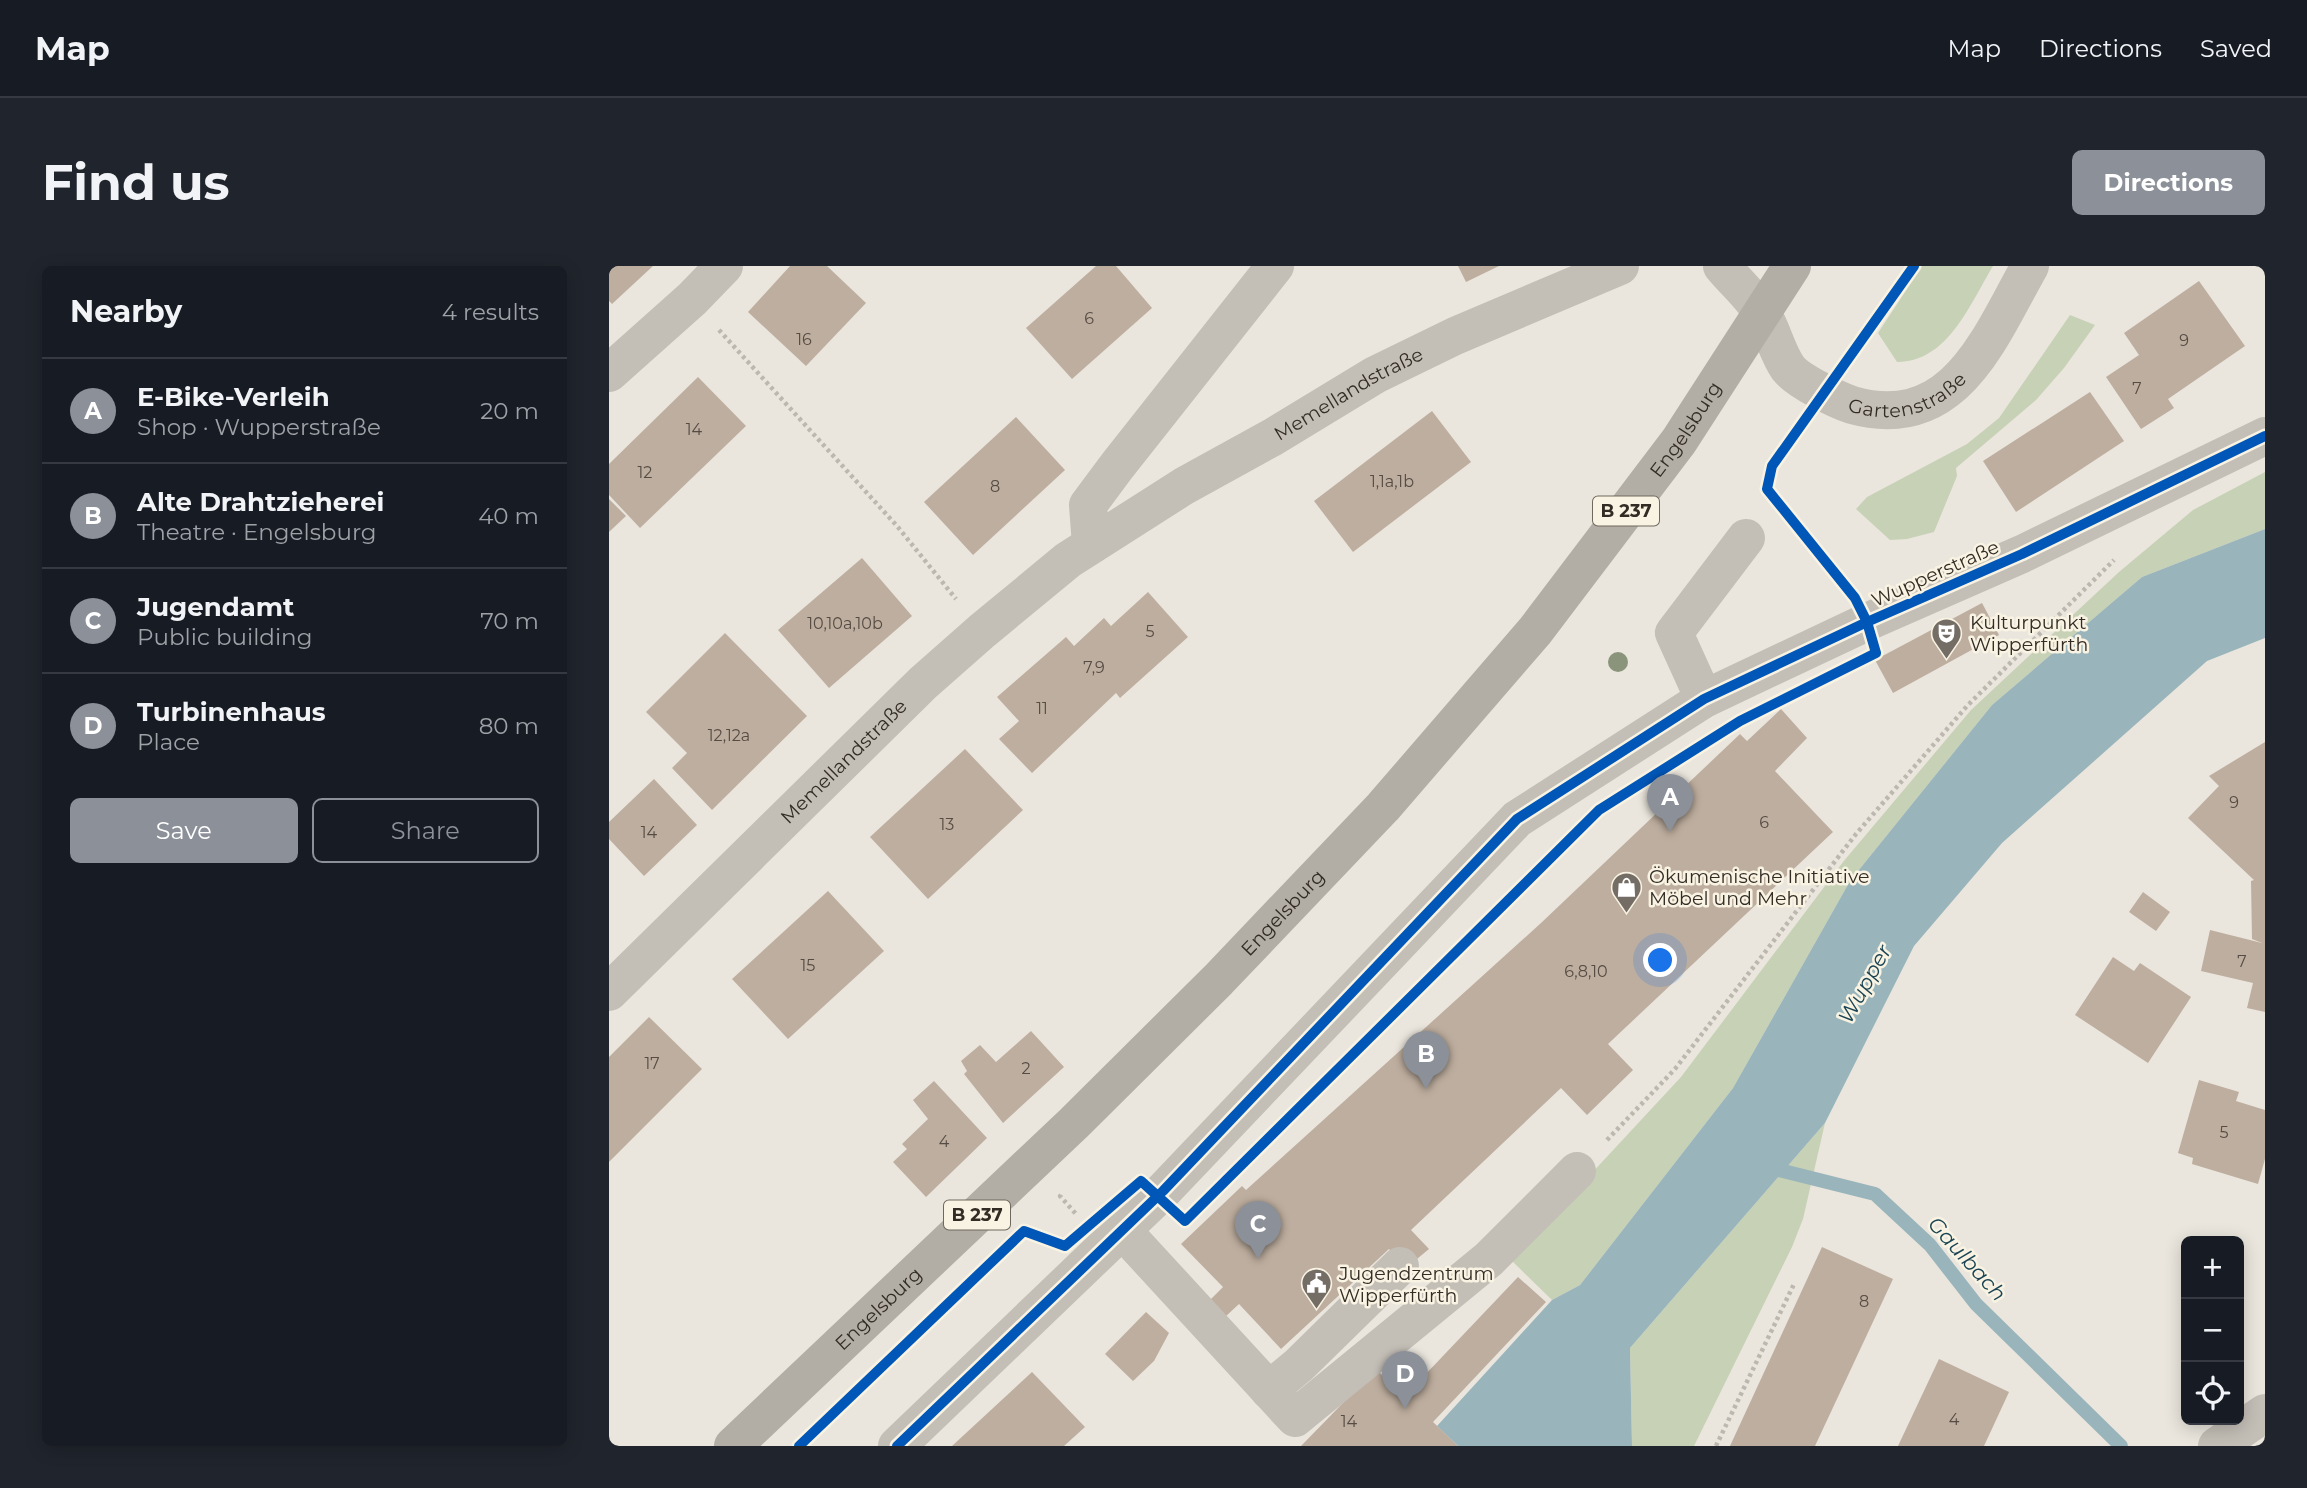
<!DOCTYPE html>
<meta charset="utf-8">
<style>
:root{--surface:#171b24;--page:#20242c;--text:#f1f3f6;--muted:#9ea1a6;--line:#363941;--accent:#8c9099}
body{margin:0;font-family:Montserrat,sans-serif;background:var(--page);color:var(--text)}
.controls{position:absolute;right:21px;bottom:21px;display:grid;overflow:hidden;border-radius:10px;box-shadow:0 4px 18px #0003}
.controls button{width:63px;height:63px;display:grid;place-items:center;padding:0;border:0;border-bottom:2px solid var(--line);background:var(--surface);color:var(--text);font:35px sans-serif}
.you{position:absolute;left:1052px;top:695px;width:24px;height:24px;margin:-18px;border:5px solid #fff;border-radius:50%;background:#1a73e8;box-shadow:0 0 0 10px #1a73e833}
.badge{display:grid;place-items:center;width:46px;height:46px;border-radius:50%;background:var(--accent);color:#fff;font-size:23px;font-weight:700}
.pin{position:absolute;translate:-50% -58px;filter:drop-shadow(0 2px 4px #0008)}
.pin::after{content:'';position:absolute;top:37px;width:24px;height:21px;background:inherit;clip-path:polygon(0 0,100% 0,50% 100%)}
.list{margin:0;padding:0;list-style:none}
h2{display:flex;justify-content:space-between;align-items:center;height:91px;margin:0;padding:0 28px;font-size:30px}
h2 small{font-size:23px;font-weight:400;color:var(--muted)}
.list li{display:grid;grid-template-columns:46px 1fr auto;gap:21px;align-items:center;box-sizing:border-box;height:105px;padding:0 28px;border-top:2px solid var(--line)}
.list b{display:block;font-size:26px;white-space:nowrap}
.list p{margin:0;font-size:23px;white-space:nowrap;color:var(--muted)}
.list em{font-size:23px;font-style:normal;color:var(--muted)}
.actions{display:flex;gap:14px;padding:21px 28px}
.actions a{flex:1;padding:16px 0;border:2px solid var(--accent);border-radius:10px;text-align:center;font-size:24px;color:var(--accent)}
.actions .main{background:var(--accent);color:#fff}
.icon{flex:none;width:38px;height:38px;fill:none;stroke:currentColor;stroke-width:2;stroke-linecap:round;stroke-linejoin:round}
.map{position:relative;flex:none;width:1656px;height:1180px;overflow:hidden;border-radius:10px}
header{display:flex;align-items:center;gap:42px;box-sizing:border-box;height:98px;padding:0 35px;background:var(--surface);border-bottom:2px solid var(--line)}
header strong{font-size:33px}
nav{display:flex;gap:38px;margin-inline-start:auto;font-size:24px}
.intro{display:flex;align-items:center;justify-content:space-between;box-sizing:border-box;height:168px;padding:0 42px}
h1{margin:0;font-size:49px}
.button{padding:18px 32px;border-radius:10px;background:var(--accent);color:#fff;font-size:24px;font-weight:700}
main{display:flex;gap:42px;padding:0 42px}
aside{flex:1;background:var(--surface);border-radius:10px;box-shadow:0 4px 18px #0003}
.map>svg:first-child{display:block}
.green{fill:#c7d1b6}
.water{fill:#99b5bb}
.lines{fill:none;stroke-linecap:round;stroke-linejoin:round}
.stream{stroke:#99b5bb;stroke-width:14}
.building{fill:#beae9f}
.path{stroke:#bcb7af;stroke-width:4.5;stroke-dasharray:3.5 3.5;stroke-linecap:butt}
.minor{stroke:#c3beb6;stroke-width:38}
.major{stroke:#b2ada5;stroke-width:38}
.cycleway-casing{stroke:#f9f3e3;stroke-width:15}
.cycleway{stroke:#0057b8;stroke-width:10}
.tree{fill:#8a947a}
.labels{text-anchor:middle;stroke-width:5;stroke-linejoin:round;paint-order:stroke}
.number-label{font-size:16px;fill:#564c44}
.shield{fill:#f9f3e3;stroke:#6e685e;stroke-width:2}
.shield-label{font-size:18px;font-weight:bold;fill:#332c25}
.street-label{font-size:19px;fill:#332c25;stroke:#f9f3e3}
.poi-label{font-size:19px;fill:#332c25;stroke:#f9f3e3;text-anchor:start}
.water-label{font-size:21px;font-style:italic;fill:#1b4554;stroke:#f9f3e3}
</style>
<header>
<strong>Map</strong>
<nav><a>Map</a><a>Directions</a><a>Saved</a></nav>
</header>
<div class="intro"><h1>Find us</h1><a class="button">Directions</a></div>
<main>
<aside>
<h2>Nearby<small>4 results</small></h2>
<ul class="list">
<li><span class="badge">A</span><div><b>E-Bike-Verleih</b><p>Shop · Wupperstraße</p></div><em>20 m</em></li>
<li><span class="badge">B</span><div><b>Alte Drahtzieherei</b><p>Theatre · Engelsburg</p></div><em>40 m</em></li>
<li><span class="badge">C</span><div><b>Jugendamt</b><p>Public building</p></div><em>70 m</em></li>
<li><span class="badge">D</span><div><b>Turbinenhaus</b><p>Place</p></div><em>80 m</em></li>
</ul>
<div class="actions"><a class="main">Save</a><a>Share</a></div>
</aside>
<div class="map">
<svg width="1656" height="1180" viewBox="0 0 1656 1180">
<rect width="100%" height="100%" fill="#eae6dd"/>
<g class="green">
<path d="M 1313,0 L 1384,0 C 1361,38 1339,96 1288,96 L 1269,67 Z"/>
<path d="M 1461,49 L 1486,59 L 1455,102 L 1427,134 L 1347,202 L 1348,210 L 1325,266 L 1298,273 L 1281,274 L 1247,243 L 1258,231 L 1358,178 L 1390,152 Z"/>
<path d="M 1656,206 L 1656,263 L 1533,311 L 1383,439 L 1241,615 L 1124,822 L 971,1019 L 943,1034 L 902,994 L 1072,811 L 1234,596 L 1362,444 L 1510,306 L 1584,244 Z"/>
<path d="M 1216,857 L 1194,953 L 1183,981 L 1085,1180 L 1023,1180 L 1021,1082 Z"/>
</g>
<path class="water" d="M 1656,263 L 1656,372 L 1598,395 L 1393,577 L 1305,680 L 1216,857 L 1021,1082 L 1023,1180 L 849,1180 L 828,1160 L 943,1034 L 971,1019 L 1124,822 L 1241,615 L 1383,439 L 1533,311 Z"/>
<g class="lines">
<path class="stream" d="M 1158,901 L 1266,928 L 1321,979 L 1367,1038 L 1512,1180"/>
</g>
<g class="building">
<path d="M 0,0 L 44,0 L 3,38 L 0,35 Z"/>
<path d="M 181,0 L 218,0 L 257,37 L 197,100 L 139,46 Z"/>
<path d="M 487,0 L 507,0 L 543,42 L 463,113 L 417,62 Z"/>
<path d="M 849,0 L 890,0 L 857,16 Z"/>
<path d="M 1590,15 L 1636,80 L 1559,133 L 1565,142 L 1532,163 L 1497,111 L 1530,89 L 1515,67 Z"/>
<path d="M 89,111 L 137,160 L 31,262 L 0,229 L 0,198 Z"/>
<path d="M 1481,126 L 1515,175 L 1407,246 L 1374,195 Z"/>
<path d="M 823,145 L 862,196 L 744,286 L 705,235 Z"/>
<path d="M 407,151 L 456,204 L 364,289 L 315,236 Z"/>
<path d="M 0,233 L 17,250 L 0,266 Z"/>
<path d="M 253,292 L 303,350 L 220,422 L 169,364 Z"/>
<path d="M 539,326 L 579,371 L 511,432 L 507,427 L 423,507 L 390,473 L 410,455 L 388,431 L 457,371 L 465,380 L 495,352 L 502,360 Z"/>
<path d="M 1373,337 L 1390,369 L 1284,427 L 1266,394 Z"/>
<path d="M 116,367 L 198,450 L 103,544 L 63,502 L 78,487 L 37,446 Z"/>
<path d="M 1172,443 L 1198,472 L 1166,505 L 1224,566 L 999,778 L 1024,804 L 978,849 L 952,822 L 802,964 L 820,983 L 797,1002 L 780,983 L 672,1083 L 630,1038 L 616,1051 L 601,1034 L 614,1021 L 572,978 L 633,920 L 637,924 L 932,657 L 1131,468 L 1138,475 Z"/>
<path d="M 1656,476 L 1656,746 L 1638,742 L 1644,717 L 1592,705 L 1601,664 L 1653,677 L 1643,673 L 1642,615 L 1645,614 L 1579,552 L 1610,520 L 1600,510 Z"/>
<path d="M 356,483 L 414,544 L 319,633 L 261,571 Z"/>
<path d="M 45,513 L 88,559 L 35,610 L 0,573 L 0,556 Z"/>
<path d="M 219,625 L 275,685 L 179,773 L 123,713 Z"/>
<path d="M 1534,626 L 1561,646 L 1547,665 L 1520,646 Z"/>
<path d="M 1504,691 L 1525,705 L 1531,697 L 1582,731 L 1539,797 L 1466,749 Z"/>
<path d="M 40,751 L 93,803 L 0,896 L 0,791 Z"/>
<path d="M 422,765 L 455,801 L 394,857 L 355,808 L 358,805 L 352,795 L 371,779 L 387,796 Z"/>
<path d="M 1590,814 L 1630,826 L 1627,835 L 1656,844 L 1656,893 L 1649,918 L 1583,898 L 1584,892 L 1569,887 Z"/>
<path d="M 325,815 L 378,872 L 317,931 L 284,896 L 298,883 L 293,878 L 319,853 L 304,834 Z"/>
<path d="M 1213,981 L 1284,1013 L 1206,1180 L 1121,1180 Z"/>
<path d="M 909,1011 L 937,1036 L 824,1156 L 849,1180 L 692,1180 L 767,1103 L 795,1131 Z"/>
<path d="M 537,1046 L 560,1067 L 545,1095 L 524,1115 L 496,1088 Z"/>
<path d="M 1330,1093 L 1400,1126 L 1375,1180 L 1289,1180 Z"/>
<path d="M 423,1106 L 476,1161 L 455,1180 L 343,1180 Z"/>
</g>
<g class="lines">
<g class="path">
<path d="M 110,64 L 288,260 L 347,333"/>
<path d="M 998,874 L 1066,803 L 1247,568 L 1358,440 L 1505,294"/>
<path d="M 452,929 L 451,930 L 467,948"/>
<path d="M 1107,1180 L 1186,1016"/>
</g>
<g class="minor">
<path id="s1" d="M 1113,0 C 1126,16 1144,31 1154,49 C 1164,66 1168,86 1179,102 C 1189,115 1228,134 1243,139 C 1346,168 1380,72 1421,0"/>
<path d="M 0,107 L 83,33 L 115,0"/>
<path d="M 482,279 L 479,239 L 508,200 L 666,0"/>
<path d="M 1095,433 L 1065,367 L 1137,272"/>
<path id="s2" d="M 0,726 L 314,417 L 373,365 L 459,294 L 575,220 L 664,171 L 766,109 L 846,70 L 1011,0"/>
<path d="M 514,965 L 686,1152 L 880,993 L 968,905"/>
<path d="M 660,1124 L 690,1099 L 791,1000"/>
<path d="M 288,1180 L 554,925 L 908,553 L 1095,433 L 1258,356 L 1413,288 L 1656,170"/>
<path d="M 1608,1180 L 1656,1147"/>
</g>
<path class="major" id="s3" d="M 124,1180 L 465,857 L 609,714 L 774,541 L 926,365 L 1070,175 L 1183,0"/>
<defs>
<g id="cycleway">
<path d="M 190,1180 L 415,965 L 456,980 L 532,915 L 576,955 L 990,544 L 1131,455 L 1267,387 L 1258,356 L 1246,332 L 1158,223 L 1163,200 L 1305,0"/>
<path d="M 288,1180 L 554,925 L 908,553 L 1095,433 L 1258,356 L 1413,288 L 1656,170"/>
</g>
</defs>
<use href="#cycleway" class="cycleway-casing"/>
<use href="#cycleway" class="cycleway"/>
</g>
<circle class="tree" cx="1009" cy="396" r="10"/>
<defs>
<symbol id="theatre-pin" viewBox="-11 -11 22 30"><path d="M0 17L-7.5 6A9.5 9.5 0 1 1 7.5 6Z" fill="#736d65" stroke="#f9f3e3"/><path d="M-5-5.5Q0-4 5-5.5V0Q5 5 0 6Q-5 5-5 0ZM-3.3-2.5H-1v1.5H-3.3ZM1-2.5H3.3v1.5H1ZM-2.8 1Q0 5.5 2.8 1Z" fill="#fff"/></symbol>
<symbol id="shop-pin" viewBox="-11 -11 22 30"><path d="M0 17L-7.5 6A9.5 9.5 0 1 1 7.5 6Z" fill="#736d65" stroke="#f9f3e3"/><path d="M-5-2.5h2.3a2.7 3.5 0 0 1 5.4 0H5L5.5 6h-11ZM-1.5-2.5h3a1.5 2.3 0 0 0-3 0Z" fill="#fff"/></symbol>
<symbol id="civic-pin" viewBox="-11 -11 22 30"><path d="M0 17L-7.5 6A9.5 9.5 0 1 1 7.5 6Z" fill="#736d65" stroke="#f9f3e3"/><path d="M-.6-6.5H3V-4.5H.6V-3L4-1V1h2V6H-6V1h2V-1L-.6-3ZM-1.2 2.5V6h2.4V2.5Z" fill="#fff"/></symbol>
</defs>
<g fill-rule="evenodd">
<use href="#theatre-pin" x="1320" y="350" width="35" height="47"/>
<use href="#shop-pin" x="1000" y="604" width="35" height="47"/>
<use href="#civic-pin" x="690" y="1000" width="35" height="47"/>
</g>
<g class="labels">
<g class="number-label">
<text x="480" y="58">6</text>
<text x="195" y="79">16</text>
<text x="1575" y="80">9</text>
<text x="1528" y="128">7</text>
<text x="85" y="169">14</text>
<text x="36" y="212">12</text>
<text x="783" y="221">1,1a,1b</text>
<text x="386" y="226">8</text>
<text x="236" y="363">10,10a,10b</text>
<text x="541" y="371">5</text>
<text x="485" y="407">7,9</text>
<text x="433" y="448">11</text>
<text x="120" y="475">12,12a</text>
<text x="1625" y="542">9</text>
<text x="1155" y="562">6</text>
<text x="338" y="564">13</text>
<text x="40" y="572">14</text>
<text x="1633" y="701">7</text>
<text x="199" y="705">15</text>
<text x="977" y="711">6,8,10</text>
<text x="43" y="803">17</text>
<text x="417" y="808">2</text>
<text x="1615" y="872">5</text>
<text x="335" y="881">4</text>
<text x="1255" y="1041">8</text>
<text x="1345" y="1159">4</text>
<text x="740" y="1161">14</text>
</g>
<g class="shield">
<rect x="984" y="230.5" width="66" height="29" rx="5"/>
<rect x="335" y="934.5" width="66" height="29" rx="5"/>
</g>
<g class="shield-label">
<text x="1017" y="251">B 237</text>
<text x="368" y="955">B 237</text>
</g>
<g class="street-label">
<text dy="7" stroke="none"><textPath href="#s1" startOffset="256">Gartenstraße</textPath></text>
<text dy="7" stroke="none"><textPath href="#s2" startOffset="957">Memellandstraße</textPath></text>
<text dy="7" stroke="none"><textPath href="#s3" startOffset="1396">Engelsburg</textPath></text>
<text transform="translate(1326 307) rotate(-24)" y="7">Wupperstraße</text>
<text dy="7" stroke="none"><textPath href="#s2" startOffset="329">Memellandstraße</textPath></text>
<text dy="7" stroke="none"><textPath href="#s3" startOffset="766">Engelsburg</textPath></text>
<text dy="7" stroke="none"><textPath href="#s3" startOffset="200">Engelsburg</textPath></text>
</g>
<g class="poi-label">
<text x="1361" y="363">Kulturpunkt<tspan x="1361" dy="22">Wipperfürth</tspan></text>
<text x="1040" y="617">Ökumenische Initiative<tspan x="1040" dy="22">Möbel und Mehr</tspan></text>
<text x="730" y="1014">Jugendzentrum<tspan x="730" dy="22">Wipperfürth</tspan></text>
</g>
<g class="water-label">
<text transform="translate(1256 718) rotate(-61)" y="7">Wupper</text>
<text transform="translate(1358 993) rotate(48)" y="7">Gaulbach</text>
</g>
</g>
</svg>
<div class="controls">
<button>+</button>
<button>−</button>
<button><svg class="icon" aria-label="locate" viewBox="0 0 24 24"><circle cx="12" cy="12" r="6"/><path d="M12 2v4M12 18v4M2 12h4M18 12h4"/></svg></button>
</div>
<div class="you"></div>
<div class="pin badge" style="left:1061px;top:566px">A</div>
<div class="pin badge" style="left:817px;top:823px">B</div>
<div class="pin badge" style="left:649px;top:993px">C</div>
<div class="pin badge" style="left:796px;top:1143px">D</div>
</div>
</main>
